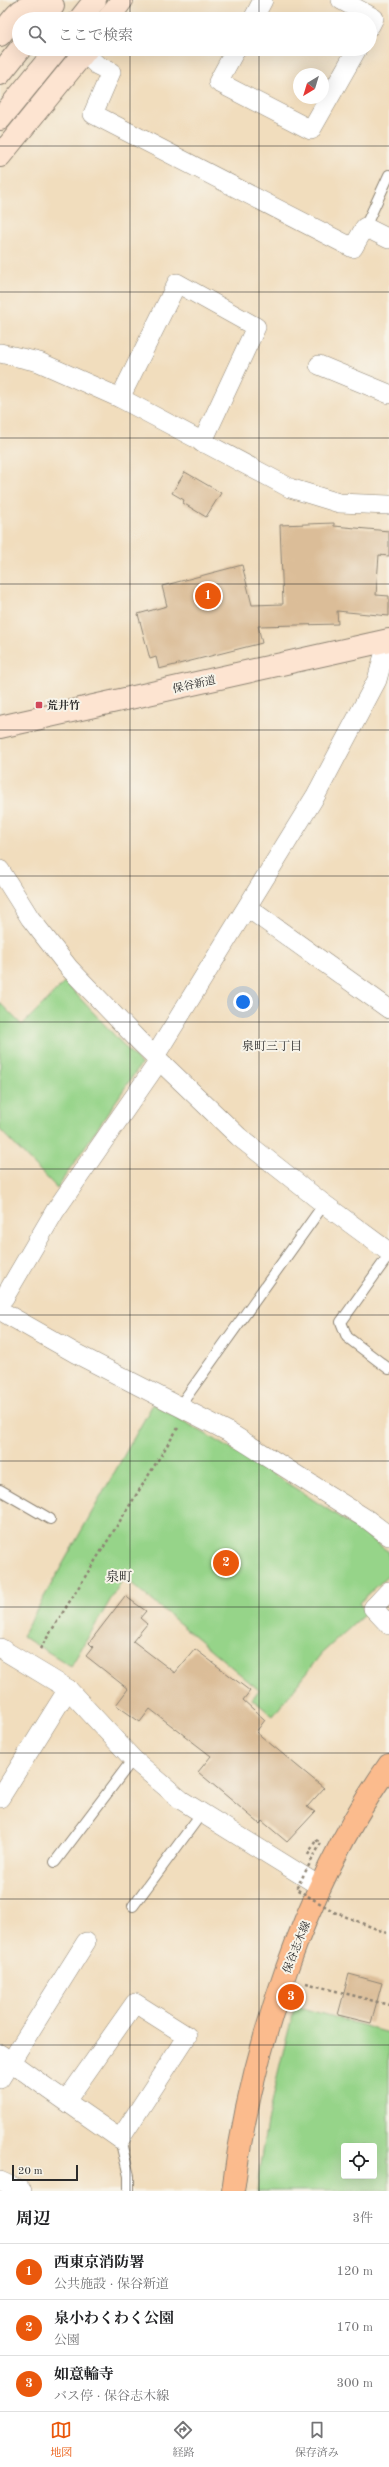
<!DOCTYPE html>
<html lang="ja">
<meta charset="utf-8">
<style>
:root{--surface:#fff;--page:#f6f6f6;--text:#202124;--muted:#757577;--line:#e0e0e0;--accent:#ea580c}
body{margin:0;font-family:"Old Standard TT","Noto Serif JP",serif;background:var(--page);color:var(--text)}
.controls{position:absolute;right:12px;bottom:12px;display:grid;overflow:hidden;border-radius:4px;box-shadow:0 4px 16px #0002}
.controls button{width:36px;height:36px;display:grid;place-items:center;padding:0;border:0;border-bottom:1px solid var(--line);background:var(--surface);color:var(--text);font:20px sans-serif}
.compass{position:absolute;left:293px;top:68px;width:36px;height:36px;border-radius:50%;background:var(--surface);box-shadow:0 4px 16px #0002;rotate:218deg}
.scale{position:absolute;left:12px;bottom:10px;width:66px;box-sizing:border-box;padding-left:4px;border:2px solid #2b2b2b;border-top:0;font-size:11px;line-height:14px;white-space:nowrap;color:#2b2b2b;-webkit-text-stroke:3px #f7f3e8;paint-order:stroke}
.you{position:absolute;left:243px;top:1002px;width:14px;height:14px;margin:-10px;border:3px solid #fff;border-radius:50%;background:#1a73e8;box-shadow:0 0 0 6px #1a73e833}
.badge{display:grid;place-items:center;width:26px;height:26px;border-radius:50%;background:var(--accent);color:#fff;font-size:13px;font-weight:700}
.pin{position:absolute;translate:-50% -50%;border:2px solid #fff;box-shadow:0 1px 4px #0006}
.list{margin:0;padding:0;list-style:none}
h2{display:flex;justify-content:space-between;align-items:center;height:52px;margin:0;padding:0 16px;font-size:17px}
h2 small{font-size:13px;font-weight:400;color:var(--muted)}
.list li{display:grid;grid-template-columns:26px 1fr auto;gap:12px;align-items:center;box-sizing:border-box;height:56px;padding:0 16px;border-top:1px solid var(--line)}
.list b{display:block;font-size:15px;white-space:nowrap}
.list p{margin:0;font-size:13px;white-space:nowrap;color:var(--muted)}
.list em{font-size:13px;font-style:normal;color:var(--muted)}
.icon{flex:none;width:22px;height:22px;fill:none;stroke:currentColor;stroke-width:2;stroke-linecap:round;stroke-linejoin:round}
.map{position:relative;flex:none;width:389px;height:2191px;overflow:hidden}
.search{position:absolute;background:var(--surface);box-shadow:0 4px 16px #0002;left:12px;right:12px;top:12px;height:44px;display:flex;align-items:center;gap:10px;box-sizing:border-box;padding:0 14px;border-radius:22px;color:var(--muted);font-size:15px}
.sheet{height:220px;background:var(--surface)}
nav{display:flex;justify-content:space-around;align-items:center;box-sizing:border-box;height:56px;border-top:1px solid var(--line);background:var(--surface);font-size:11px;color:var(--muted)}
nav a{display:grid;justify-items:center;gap:2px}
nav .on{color:var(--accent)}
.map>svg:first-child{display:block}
.green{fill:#96d489;stroke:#60805a;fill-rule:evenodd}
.building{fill:#dbbd98}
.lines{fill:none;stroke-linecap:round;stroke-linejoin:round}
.lane-casing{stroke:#8e8474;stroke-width:12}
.street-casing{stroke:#8e8474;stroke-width:20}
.secondary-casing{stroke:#8e8474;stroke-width:24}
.primary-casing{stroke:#8e8474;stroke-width:24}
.path{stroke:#8e8474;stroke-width:2.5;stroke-dasharray:3 3;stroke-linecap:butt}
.lane{stroke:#fff;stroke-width:10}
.street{stroke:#fff;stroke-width:19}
.secondary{stroke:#fde4d1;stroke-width:22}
.primary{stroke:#fbbb8d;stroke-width:22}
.path-bridge{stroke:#8e8474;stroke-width:2.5;stroke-dasharray:3 3;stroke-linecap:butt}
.grid{fill:none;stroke:#2b2b2b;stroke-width:1;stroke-opacity:0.55}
.poi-dot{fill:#d1495b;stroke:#f7f3e8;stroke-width:1.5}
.labels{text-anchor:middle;stroke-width:4;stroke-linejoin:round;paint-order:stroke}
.street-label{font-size:11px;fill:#2b2b2b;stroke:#f7f3e8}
.poi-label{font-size:11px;font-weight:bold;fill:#2b2b2b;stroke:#f7f3e8;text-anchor:start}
.neighbourhood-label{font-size:12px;fill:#2b2b2b;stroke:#f7f3e8}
.quarter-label{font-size:13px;fill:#2b2b2b;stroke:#f7f3e8}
</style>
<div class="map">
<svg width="389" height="2191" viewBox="0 0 389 2191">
<rect width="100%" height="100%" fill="#f7f3e8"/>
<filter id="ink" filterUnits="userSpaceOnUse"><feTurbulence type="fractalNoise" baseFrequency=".025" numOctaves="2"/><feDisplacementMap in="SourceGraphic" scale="8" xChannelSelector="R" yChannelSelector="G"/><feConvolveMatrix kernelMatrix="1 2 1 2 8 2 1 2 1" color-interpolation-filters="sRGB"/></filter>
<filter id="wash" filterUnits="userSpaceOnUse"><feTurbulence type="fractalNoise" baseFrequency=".012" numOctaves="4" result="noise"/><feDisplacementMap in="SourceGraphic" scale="16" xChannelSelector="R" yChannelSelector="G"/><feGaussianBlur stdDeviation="0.9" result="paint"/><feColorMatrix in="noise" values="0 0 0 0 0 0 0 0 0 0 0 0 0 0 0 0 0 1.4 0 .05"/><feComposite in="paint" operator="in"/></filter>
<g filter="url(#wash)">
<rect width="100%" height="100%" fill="#f1ddbd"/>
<g class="green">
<path d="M 65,982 L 141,1064 L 57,1188 L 0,1130 L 0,1003 L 22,1025 Z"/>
<path d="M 153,1404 C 235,1450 314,1497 389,1552 L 389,1575 L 359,1603 L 366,1613 L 321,1654 L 273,1716 L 252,1699 L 259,1690 L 124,1577 L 71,1666 L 22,1636 Z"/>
<path d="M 295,2006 L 389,2033 L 389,2191 L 257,2191 C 263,2128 279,2067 295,2006 ZM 344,2146 L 374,2146 L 374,2176 L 344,2176 Z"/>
</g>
<g id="blocks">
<g class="building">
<path d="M 185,472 L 221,493 L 206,517 L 183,503 L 184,500 L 172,493 Z"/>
<path d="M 334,523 L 334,526 L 389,531 L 389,556 L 379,555 L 376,595 L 389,596 L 389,616 L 337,611 L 338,624 L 258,626 L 262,643 L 159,669 L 156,657 L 150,659 L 138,614 L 167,606 L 162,586 L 242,565 L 252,605 L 283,604 L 280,525 Z"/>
<path d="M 125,1596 L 146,1611 L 140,1618 L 147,1624 L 133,1641 L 175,1673 L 195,1649 L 250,1691 L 243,1700 L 265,1720 L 256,1732 L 324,1788 L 307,1807 L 315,1812 L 287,1842 L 262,1821 L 260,1824 L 198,1772 L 211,1756 L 150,1709 L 140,1722 L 116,1705 L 128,1689 L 86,1656 L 93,1647 L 89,1643 Z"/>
<path d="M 349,1974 L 382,1983 L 371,2023 L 338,2015 Z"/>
</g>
</g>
</g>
<g filter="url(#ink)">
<use href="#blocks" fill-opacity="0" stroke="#8e8474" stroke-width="1"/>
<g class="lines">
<defs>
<g id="lane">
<path d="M 365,227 L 389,175"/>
<path d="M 389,1255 L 341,1322 L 347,1337 L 389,1369"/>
<path d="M 179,1407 L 324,1204"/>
<path d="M 0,1490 L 50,1519"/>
<path d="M 55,1862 L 133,1759"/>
<path d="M 133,1906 L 201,1814"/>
<path d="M 120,2139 L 129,2176 L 129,2191"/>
</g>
<g id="street">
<path d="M 341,0 L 374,18 L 370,26"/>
<path d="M 253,19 L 263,0"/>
<path d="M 236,49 L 218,82 L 311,130 L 357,49"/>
<path d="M 84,53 L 97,65 L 111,72 L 93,114 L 353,248 L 365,227 L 389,239"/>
<path d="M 0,353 L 39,362 L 120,398 L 290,488 L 339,503 L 389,505"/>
<path d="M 319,365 L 389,394"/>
<path d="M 120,398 L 177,283 L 256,327 L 202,443"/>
<path d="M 0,870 L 30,918 L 69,968 L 140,1042 L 239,1137 L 324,1204 L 389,1252"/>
<path d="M 248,908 L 389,1009"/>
<path d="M 155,1056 L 316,795 L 377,680 L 388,640"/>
<path d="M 4,1298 L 55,1211 L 159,1061"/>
<path d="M 1,1311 L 75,1353 L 227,1431 L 368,1520 L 389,1536"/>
<path d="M 389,1591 L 373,1608 L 389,1625"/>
<path d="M 0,1648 L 68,1689 L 133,1759 L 181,1800 L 321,1887"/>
<path d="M 0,1798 L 68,1689"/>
<path d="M 0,2054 C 39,2083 80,2111 120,2139 L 187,2036 L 135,2003 L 66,2101"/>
<path d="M 0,2079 L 86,1942"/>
<path d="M 0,2181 L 22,2191"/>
</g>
<g id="secondary">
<path d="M 80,19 L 95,0"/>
<path d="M 108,19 L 122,0"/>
<path d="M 0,35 C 22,9 18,5 53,6"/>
<path d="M 0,74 L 20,49"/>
<path d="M 0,119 L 57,49"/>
<path d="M 0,156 L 87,49"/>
<path d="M 0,727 L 389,640"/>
</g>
<path id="primary" d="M 233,2191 C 251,2048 306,1884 389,1765"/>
</defs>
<use href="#lane" class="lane-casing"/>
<use href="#street" class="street-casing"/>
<use href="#secondary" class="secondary-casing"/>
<use href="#primary" class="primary-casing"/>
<g class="path">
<path d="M 40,1649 L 178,1428"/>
<path d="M 308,1855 L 316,1840"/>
<path d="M 334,1912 L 389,1934"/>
<path d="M 306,1983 L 389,2005"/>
</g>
<use href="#lane" class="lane"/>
<use href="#street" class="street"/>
<use href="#secondary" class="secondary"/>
<use href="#primary" class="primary"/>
<path class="path-bridge" d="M 316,1840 L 321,1843 L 296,1889 L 333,1911"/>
</g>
</g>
<path class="grid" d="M 130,0 L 130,19M 259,0 L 259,19M 130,49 L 130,2191M 259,49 L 259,2191M 0,146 L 389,146M 0,292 L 389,292M 0,438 L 389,438M 0,584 L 389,584M 0,730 L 389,730M 0,876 L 389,876M 0,1022 L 389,1022M 0,1169 L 389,1169M 0,1315 L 389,1315M 0,1461 L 389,1461M 0,1607 L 389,1607M 0,1753 L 389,1753M 0,1899 L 389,1899M 0,2045 L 389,2045"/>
<rect class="poi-dot" x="35" y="701" width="8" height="8" rx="2"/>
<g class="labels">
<g class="street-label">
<text transform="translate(194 684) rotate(-13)" y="4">保谷新道</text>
<text transform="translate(296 1947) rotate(-68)" y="4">保谷志木線</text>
</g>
<g class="poi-label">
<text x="47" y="709">荒井竹</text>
</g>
<g class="neighbourhood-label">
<text x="272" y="1050">泉町三丁目</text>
</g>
<g class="quarter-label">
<text x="119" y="1581">泉町</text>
</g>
</g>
</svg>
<div class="controls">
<button><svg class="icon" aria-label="locate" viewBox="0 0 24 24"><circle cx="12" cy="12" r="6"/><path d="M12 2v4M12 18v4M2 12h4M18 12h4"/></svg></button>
</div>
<svg class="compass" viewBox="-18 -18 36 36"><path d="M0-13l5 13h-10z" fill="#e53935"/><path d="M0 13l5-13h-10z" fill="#757577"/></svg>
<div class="scale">20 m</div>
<div class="you"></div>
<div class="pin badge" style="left:208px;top:596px">1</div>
<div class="pin badge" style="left:226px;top:1563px">2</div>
<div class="pin badge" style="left:291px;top:1997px">3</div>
<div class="search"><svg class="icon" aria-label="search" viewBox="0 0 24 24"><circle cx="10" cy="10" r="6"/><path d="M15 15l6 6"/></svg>ここで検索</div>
</div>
<section class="sheet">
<h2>周辺<small>3件</small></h2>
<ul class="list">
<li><span class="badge">1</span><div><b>西東京消防署</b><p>公共施設 · 保谷新道</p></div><em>120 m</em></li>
<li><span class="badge">2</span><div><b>泉小わくわく公園</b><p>公園</p></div><em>170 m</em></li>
<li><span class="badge">3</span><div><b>如意輪寺</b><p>バス停 · 保谷志木線</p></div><em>300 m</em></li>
</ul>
</section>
<nav>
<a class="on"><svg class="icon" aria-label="map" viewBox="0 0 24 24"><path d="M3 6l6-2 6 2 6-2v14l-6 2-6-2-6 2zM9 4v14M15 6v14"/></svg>地図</a>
<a><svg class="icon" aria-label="directions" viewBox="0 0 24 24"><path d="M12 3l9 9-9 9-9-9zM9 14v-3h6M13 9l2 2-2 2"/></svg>経路</a>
<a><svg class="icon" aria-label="saved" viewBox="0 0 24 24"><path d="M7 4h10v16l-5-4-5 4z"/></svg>保存済み</a>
</nav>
